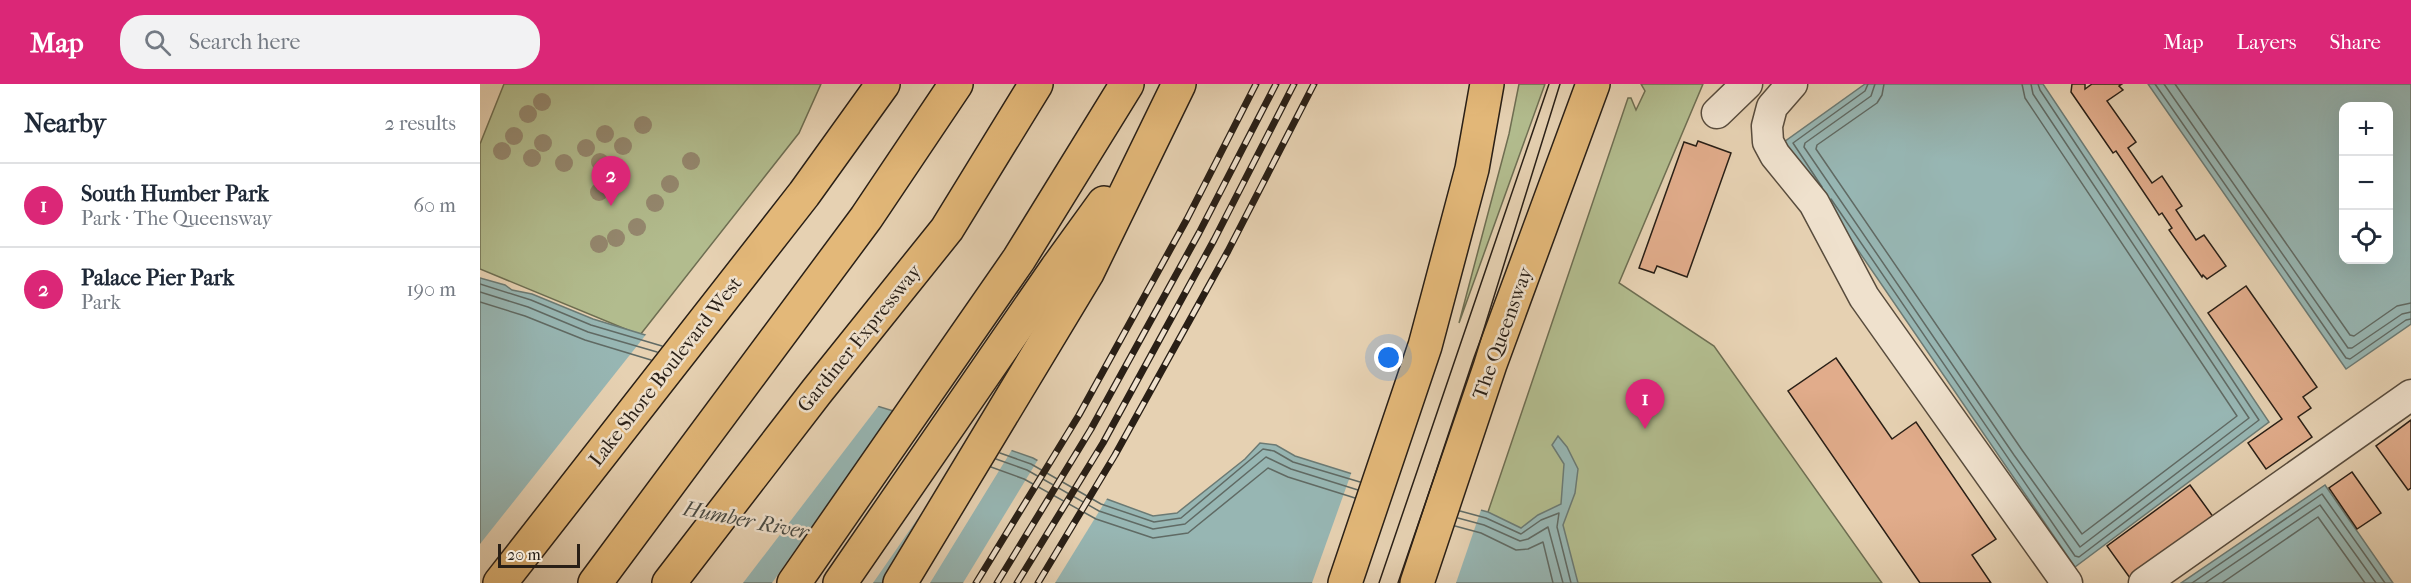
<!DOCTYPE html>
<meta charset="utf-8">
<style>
:root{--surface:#fff;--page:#f2f2f3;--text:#1f2937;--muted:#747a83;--line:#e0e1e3;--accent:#db2777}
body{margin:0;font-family:"IM FELL French Canon",serif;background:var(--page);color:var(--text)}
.controls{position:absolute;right:18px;top:18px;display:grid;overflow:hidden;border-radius:12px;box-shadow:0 6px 24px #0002}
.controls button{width:54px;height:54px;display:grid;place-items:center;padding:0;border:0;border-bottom:2px solid var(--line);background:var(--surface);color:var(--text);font:30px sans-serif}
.scale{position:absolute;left:18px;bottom:15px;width:82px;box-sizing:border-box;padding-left:6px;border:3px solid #291f16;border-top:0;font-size:16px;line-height:21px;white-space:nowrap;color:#291f16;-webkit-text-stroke:4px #efe1cd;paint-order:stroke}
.you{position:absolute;left:909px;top:274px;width:21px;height:21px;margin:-15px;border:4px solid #fff;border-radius:50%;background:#1a73e8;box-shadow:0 0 0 9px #1a73e833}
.badge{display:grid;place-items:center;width:39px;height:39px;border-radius:50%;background:var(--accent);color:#fff;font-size:20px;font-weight:700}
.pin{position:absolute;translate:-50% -50px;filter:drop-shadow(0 2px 3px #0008)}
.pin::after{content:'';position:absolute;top:32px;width:21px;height:18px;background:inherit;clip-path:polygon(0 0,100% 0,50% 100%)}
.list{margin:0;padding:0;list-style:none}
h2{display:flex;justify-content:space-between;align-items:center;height:78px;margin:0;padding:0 24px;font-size:26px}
h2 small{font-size:20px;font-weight:400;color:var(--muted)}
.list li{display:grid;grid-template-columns:39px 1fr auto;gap:18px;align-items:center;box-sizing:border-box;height:84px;padding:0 24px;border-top:2px solid var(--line)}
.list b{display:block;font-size:22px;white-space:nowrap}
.list p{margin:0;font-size:20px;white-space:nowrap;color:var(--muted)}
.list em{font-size:20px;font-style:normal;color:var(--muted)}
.icon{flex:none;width:33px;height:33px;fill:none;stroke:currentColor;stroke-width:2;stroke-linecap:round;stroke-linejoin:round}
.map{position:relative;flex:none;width:1931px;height:499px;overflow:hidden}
header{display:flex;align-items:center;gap:36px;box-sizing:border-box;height:84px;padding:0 30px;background:var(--accent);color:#fff}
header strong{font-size:28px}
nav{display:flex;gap:33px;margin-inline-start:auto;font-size:21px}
.search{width:420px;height:54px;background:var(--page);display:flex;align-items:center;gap:15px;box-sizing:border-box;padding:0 21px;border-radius:24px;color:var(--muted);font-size:22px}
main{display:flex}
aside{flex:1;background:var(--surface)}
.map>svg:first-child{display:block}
.green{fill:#b2bc8e;stroke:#6e6e52;stroke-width:1.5}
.water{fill:#97b6b3;stroke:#6b7a74;stroke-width:1.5;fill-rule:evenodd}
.pier{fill:#e6d1b2}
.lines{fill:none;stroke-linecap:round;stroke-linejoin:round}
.shore{stroke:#606a64;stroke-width:1.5}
.building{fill:#e1ac8b;stroke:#291f16;stroke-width:1.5}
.minor-casing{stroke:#584c3d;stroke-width:33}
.major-casing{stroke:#291f16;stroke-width:36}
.highway-casing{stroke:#291f16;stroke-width:36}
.minor{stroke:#efe1cd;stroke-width:30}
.major{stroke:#e3b879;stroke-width:33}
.highway{stroke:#e3b879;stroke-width:33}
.tram{stroke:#291f16;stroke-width:1.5}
.rail-casing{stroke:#291f16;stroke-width:7}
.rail{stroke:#efe1cd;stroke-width:4.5;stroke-dasharray:14;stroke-linecap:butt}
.tree{fill:#958970}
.labels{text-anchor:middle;stroke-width:5;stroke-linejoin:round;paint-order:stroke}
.street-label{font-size:20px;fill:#291f16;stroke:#efe1cd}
.water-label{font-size:21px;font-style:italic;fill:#4a4c45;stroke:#efe1cd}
</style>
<header>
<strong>Map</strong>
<div class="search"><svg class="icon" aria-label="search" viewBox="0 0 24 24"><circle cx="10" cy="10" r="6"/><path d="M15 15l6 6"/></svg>Search here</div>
<nav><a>Map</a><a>Layers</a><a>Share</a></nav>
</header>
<main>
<aside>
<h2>Nearby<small>2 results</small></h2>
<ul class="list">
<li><span class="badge">1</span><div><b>South Humber Park</b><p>Park · The Queensway</p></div><em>60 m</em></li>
<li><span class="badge">2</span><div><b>Palace Pier Park</b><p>Park</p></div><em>190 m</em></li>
</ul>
</aside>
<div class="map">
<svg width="1931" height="499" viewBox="0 0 1931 499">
<rect width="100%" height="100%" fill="#e6d1b2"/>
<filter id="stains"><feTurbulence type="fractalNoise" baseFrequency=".00333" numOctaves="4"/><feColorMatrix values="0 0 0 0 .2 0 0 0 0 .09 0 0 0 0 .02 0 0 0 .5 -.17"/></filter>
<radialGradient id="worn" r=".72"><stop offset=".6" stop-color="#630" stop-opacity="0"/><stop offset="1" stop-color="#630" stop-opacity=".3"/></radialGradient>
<g class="green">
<path d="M 24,0 L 341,0 L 319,49 L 160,251 L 0,185 L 0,60 Z"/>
<path d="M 1039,0 L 1065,0 L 979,239 L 1029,50 Z"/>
<path d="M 1161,0 L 1223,0 L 1139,199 L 1234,262 L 1402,499 L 1098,499 L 1095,493 L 1008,428 L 1148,14 L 1151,14 L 1156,26 L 1165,7 Z"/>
</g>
<g class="water">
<path d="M 1385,0 L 1563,0 L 1789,338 L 1595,483 L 1304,58 Z"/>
<path d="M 1668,0 L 1931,0 L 1931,240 L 1866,285 ZM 1864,22 L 1908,22 L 1908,176 L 1864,176 Z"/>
<path d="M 0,194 L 25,201 L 32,206 L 52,210 L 113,235 L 459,341 L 553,374 L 624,414 L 673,432 L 697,429 L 765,375 L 780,359 L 796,361 L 815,372 L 914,403 L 1008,428 L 1041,444 L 1058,431 L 1081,420 L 1084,380 L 1072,361 L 1078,352 L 1087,363 L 1098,385 L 1095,409 L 1083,441 L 1098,499 L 0,499 Z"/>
<path d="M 1845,401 L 1913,499 L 1701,499 Z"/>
</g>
<g class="pier">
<path d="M 168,248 L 400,320 L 263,499 L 0,499 L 0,460 Z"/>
<path d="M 415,324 L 533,364 L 450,499 L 406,499 L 488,362 L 393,499 L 292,499 Z"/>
<path d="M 559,374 L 628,413 L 575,499 L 483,499 Z"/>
<path d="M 872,387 L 1002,423 L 976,499 L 832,499 Z"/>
</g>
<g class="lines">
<g class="shore">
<path d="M 1395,0 L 1391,12 L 1325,59 L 1324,63 L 1534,371 L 1600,463 L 1769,334 L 1553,10 L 1551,0"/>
<path d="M 1404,0 L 1402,11 L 1397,19 L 1337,61 L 1336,65 L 1542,366 L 1602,450 L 1757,332 L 1545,14 L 1542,0"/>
<path d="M 1675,0 L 1866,274 L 1870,275 L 1926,236 L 1931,235"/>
<path d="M 1684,0 L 1868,264 L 1872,264 L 1922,230 L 1931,228"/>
<path d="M 1695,0 L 1870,251 L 1874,252 L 1917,222 L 1931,219"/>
<path d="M 1342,103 L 1313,59 L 1385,7 L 1388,0"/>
<path d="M 1351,115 L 1595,472 L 1599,473 L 1779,336 L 1560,6 L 1558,0"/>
<path d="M 0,200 L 51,216 L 111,241 L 182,262"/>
<path d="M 0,208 L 48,223 L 108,248 L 177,268"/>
<path d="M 0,218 L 45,232 L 105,256 L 171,276"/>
<path d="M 520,369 L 551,380 L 621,420 L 674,438 L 701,434 L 783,365 L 794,367 L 813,378 L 880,398"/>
<path d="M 516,375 L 547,386 L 619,427 L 673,445 L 705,440 L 786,373 L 811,385 L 878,406"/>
<path d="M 511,383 L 544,395 L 616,435 L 673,454 L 708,449 L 788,384 L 808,393 L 875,414"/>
<path d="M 980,427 L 1006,434 L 1041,450 L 1061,436 L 1079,429 L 1077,443 L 1091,499"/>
<path d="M 978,434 L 1004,441 L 1040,457 L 1048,455 L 1068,443 L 1083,499"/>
<path d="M 975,442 L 1001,449 L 1036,466 L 1048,465 L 1063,458 L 1073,499"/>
<path d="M 1712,499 L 1842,410 L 1905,499"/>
<path d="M 1725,499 L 1840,421 L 1896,499"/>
<path d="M 1742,499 L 1838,433 L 1885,499"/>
</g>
</g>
<g class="building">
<path d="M 1592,0 L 1605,0 L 1605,5 L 1612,0 L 1642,0 L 1639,2 L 1643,6 L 1627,17 L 1656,58 L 1648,64 L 1672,99 L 1682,92 L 1702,122 L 1696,126 L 1716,156 L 1724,151 L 1746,182 L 1727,195 L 1723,191 L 1722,193 L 1689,146 L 1692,144 L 1682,129 L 1679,131 L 1636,67 L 1633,69 L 1591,8 Z"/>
<path d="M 1218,57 L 1251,69 L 1207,193 L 1177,182 L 1174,189 L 1159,184 L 1204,58 L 1216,62 Z"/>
<path d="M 1766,202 L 1837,303 L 1823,313 L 1831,324 L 1818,333 L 1832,353 L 1786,385 L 1768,359 L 1802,335 L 1728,229 Z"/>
<path d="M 1356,274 L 1412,355 L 1436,338 L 1516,455 L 1492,471 L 1511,499 L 1440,499 L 1308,307 Z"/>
<path d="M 1931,336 L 1931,404 L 1928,406 L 1896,362 Z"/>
<path d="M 1872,388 L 1901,429 L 1877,445 L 1849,404 Z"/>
<path d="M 1710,401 L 1734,434 L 1650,494 L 1627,462 Z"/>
</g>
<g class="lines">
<defs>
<g id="minor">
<path d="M 1312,0 L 1292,23 L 1287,42 L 1288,58 L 1295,71 L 1334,119 L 1384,213 L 1587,499"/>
<path d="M 1237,29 L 1267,0"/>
<path d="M 1664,499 L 1931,311"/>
</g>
<g id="major">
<path d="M 865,499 L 945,262 L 992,85 L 1007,0"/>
<path d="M 937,499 L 1010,280 L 1113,0"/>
</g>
<g id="highway">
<path d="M 20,499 L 324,110 L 403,0"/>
<path d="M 115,499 L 386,134 L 476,0"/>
<path d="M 189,499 L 337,307 L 467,145 L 556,0"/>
<path d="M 314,499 L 539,175 L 647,0"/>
<path d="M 360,499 L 577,184 L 624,119"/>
<path d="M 420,499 L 607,189 L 699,0"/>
</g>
</defs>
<use href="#minor" class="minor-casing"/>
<use href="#major" class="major-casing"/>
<use href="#highway" class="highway-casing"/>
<use href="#minor" class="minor"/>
<use href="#major" class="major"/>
<use href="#highway" class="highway"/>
<g class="tram">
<path d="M 899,499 L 1069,0"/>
<path d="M 918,499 L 994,277 L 1080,0"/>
</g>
<defs>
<g id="rail">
<path d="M 496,499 L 599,331 L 707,135 L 776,0"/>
<path d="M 517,499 L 611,345 L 719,149 L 796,0"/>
<path d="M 537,499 L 623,359 L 734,156 L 814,0"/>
<path d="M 558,499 L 635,371 L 748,167 L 834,0"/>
</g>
</defs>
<use href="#rail" class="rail-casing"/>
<use href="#rail" class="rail"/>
</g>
<g class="tree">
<circle cx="62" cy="18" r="9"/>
<circle cx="48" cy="30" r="9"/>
<circle cx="163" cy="41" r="9"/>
<circle cx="125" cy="50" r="9"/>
<circle cx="34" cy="52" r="9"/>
<circle cx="63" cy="59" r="9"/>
<circle cx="143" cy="62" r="9"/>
<circle cx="106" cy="64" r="9"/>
<circle cx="22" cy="67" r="9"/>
<circle cx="52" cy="74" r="9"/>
<circle cx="211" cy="77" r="9"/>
<circle cx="120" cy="78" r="9"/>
<circle cx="84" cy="79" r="9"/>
<circle cx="190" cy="100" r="9"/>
<circle cx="119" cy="108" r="9"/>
<circle cx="175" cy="119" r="9"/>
<circle cx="157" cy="143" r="9"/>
<circle cx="136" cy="154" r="9"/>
<circle cx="119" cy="160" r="9"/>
</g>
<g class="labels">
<g class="street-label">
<text transform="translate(1022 249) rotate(-70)" y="7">The Queensway</text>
<text transform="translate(379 254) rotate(-51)" y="7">Gardiner Expressway</text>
<text transform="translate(185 287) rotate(-52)" y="7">Lake Shore Boulevard West</text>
</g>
<g class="water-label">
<text transform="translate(266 436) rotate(11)" y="7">Humber River</text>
</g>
</g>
<rect width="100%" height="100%" filter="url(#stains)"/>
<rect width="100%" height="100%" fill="url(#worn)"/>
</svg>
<div class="controls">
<button>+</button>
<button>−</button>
<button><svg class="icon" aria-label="locate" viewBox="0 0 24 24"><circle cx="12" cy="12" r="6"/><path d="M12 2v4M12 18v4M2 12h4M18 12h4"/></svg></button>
</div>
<div class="scale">20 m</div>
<div class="you"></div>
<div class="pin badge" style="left:1165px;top:345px">1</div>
<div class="pin badge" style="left:131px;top:122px">2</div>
</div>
</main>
